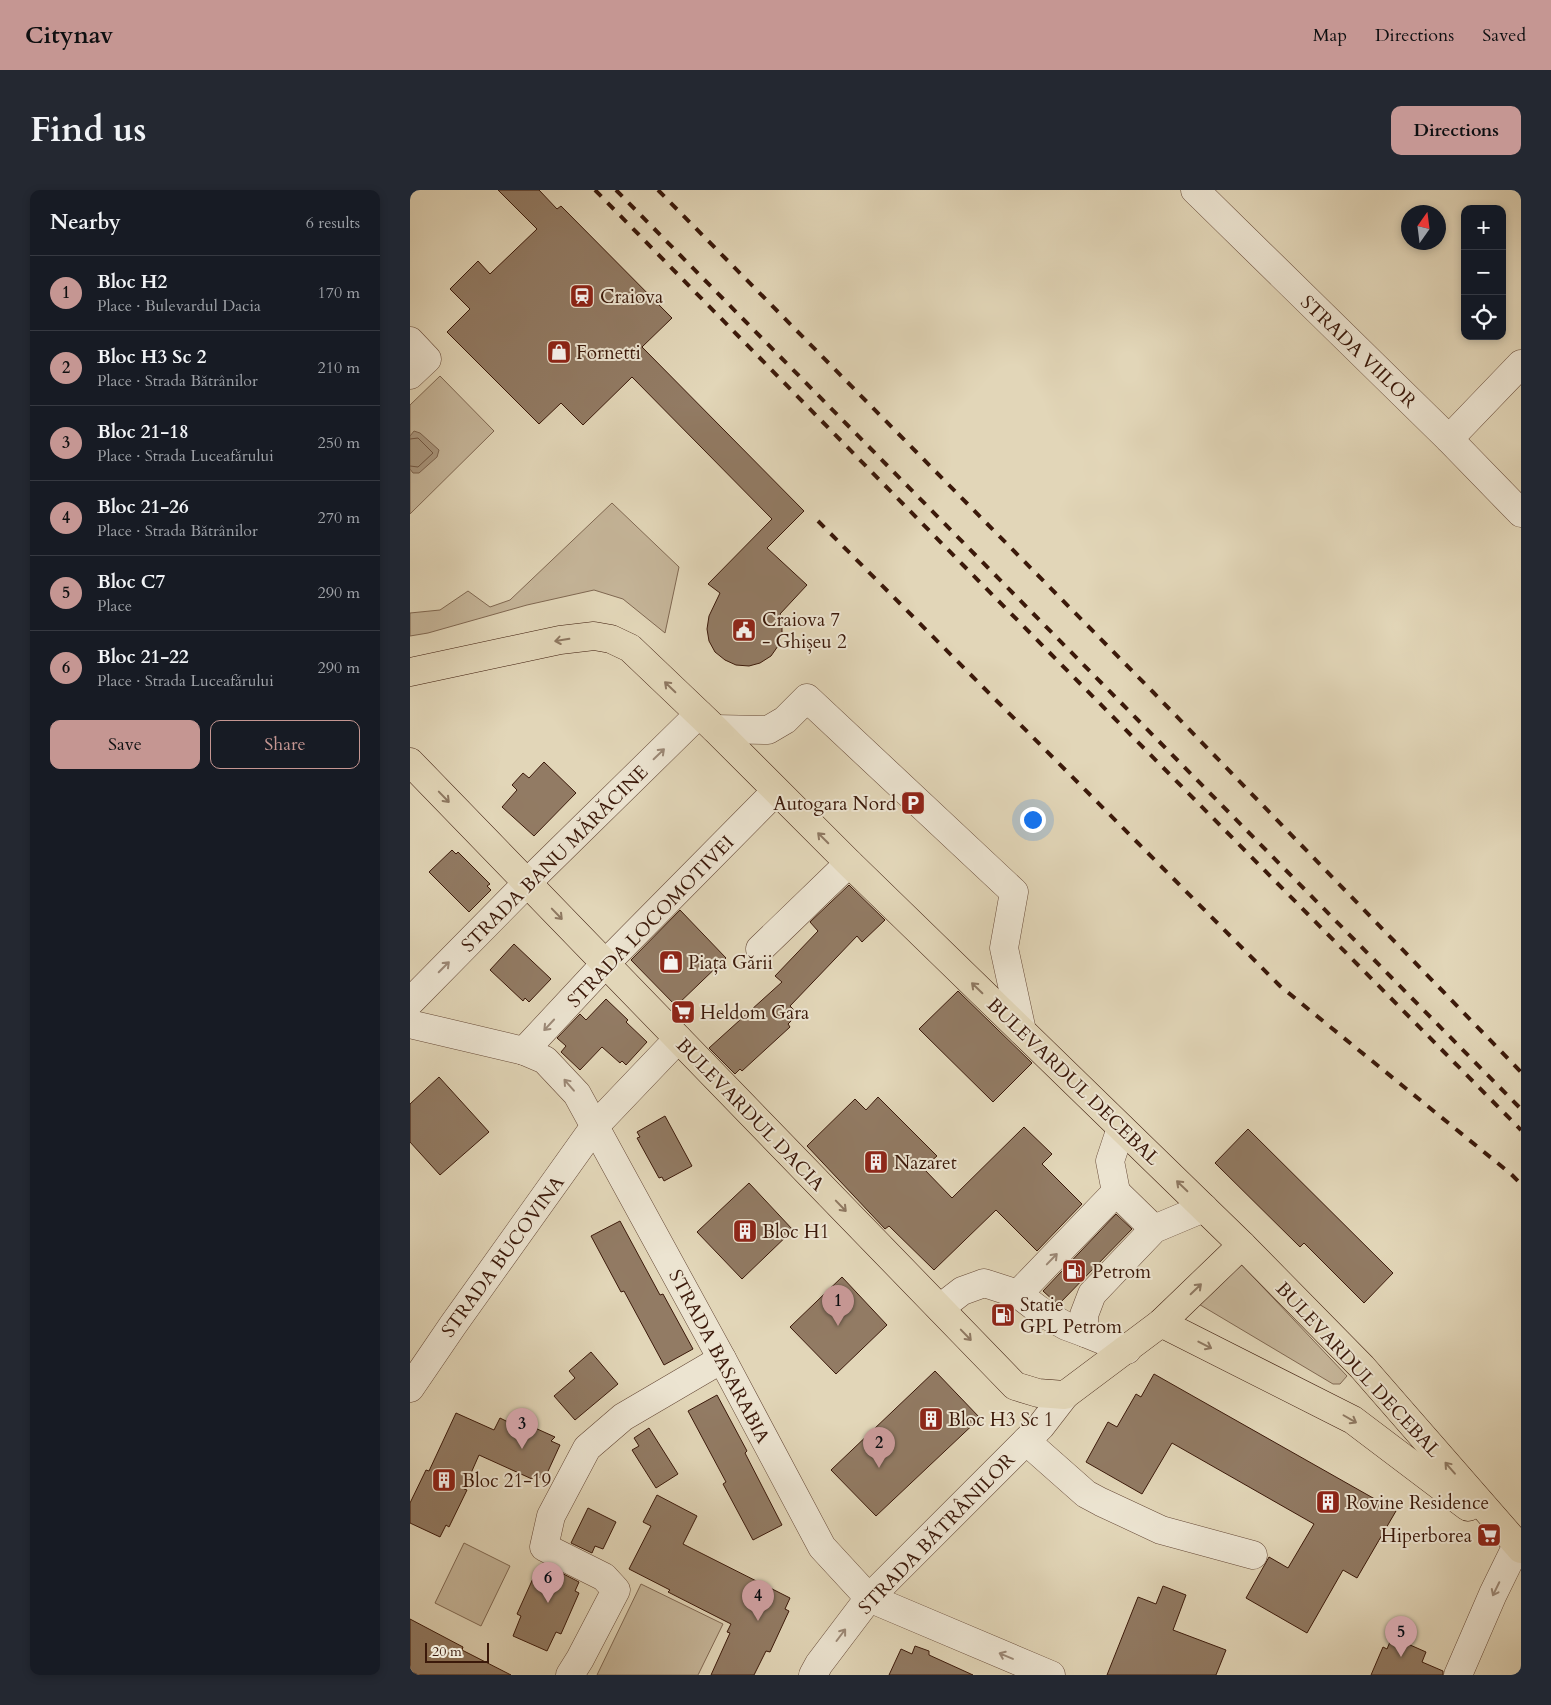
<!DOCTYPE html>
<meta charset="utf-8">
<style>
:root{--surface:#171b24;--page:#242831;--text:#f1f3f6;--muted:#9ea1a6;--line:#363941;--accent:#c59692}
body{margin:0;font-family:Cardo,serif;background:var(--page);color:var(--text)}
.controls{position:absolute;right:15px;top:15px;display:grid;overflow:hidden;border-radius:10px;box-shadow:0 2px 8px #0003}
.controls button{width:45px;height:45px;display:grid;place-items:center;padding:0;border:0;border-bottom:1px solid var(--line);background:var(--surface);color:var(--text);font:25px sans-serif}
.compass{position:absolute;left:991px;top:15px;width:45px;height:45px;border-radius:50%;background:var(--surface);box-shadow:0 2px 8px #0003;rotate:14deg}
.scale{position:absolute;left:15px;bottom:12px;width:64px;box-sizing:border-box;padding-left:5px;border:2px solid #3b190a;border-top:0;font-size:14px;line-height:18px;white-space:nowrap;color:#3b190a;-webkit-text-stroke:4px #ece4d1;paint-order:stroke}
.you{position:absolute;left:622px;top:629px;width:18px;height:18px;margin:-12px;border:4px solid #fff;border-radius:50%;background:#1a73e8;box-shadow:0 0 0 8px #1a73e833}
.badge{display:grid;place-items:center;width:32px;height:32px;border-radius:50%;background:var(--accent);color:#111;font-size:16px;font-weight:700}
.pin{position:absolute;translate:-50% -41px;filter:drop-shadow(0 1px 2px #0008)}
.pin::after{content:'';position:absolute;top:26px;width:18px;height:15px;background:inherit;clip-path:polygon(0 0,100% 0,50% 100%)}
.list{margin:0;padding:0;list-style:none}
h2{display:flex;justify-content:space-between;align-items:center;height:65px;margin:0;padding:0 20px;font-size:21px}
h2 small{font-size:16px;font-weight:400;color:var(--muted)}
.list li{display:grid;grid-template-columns:32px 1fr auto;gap:15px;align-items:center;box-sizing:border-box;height:75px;padding:0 20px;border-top:1px solid var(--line)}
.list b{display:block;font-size:19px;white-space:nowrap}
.list p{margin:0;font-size:16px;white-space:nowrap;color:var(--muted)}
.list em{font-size:16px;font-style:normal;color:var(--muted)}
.actions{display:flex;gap:10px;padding:15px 20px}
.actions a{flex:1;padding:11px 0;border:1px solid var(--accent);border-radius:10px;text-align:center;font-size:18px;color:var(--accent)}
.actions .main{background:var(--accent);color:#111}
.icon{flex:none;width:28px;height:28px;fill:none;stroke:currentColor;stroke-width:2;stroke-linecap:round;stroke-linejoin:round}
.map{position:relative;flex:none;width:1111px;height:1485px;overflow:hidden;border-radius:10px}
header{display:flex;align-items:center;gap:30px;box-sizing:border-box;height:70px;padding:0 25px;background:var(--accent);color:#111}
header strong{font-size:24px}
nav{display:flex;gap:28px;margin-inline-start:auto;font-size:18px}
.intro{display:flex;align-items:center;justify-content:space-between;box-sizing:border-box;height:120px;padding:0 30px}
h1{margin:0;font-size:35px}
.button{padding:12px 22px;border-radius:10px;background:var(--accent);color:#111;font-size:18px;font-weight:700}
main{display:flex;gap:30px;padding:0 30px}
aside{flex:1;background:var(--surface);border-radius:10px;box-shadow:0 2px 8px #0003}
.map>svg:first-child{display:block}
.green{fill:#c6b69a;stroke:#806852}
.water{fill:#a9967d;stroke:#7d644f}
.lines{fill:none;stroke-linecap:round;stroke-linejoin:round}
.shore{stroke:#725844;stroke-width:1}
.building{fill:#927b64;stroke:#3b190a}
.minor-casing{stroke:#654836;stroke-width:29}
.major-casing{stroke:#3b190a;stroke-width:29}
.minor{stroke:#ece4d1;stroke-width:28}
.major{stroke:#e2d6b8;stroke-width:28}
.rail{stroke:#3b190a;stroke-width:4;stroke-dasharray:9 9;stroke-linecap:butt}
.oneway{stroke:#8e7861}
.oneway2{stroke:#9c8977}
.labels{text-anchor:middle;stroke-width:4;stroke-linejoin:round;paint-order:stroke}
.poi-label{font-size:19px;fill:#3b190a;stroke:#ece4d1;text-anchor:start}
.street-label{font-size:19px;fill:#3b190a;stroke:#ece4d1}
</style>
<header>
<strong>Citynav</strong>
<nav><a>Map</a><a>Directions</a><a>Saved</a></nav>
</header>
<div class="intro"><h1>Find us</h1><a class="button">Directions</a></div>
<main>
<aside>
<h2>Nearby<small>6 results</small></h2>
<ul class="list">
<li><span class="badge">1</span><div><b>Bloc H2</b><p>Place · Bulevardul Dacia</p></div><em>170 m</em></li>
<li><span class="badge">2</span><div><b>Bloc H3 Sc 2</b><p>Place · Strada Bătrânilor</p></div><em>210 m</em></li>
<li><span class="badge">3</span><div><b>Bloc 21-18</b><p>Place · Strada Luceafărului</p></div><em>250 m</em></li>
<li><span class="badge">4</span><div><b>Bloc 21-26</b><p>Place · Strada Bătrânilor</p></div><em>270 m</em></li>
<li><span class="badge">5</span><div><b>Bloc C7</b><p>Place</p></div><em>290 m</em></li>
<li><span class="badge">6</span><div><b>Bloc 21-22</b><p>Place · Strada Luceafărului</p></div><em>290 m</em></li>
</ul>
<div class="actions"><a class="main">Save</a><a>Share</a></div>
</aside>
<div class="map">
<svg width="1111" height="1485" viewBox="0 0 1111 1485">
<rect width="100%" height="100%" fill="#e2d6b8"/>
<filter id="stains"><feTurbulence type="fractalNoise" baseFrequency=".004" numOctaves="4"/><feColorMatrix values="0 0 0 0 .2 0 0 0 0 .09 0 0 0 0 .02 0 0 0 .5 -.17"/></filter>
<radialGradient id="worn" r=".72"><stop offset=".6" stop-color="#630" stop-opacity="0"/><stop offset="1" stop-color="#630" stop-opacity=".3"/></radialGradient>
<g class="green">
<path d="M 30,186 L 84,241 L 0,324 L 0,215 Z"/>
<path d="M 202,313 L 269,377 L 255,443 L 213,409 L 184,400 L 117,415 L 18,443 L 0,446 L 0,423 L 30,420 L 58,401 L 80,417 L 100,410 Z"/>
<path d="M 830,1073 L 937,1186 L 930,1194 L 923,1194 L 787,1113 Z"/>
<path d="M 54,1353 L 100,1376 L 71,1436 L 25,1413 Z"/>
<path d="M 231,1394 L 313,1434 L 288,1485 L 187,1485 Z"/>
</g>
<path class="water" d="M 4,241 L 10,243 L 29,260 L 27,267 L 9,283 L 3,283 L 0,279 L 0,246 Z"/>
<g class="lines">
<path class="shore" d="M 0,249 L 8,248 L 23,263 L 8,277 L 0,276"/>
</g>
<g class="building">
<path d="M 88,0 L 129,0 L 147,19 L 151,16 L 262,128 L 232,157 L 394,321 L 357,358 L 397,395 L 370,424 L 372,432 L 372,444 L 368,456 L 361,466 L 350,473 L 339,476 L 326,475 L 315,470 L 305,462 L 299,451 L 297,439 L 299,426 L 310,403 L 298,394 L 362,329 L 222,187 L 173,235 L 151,213 L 129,234 L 37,142 L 60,119 L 40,99 L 68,71 L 80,84 L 127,39 Z"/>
<path d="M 134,572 L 166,603 L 124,646 L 92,617 L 107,600 L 102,595 L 113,583 L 119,588 Z"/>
<path d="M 42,660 L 46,664 L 48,662 L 80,694 L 77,696 L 81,700 L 59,722 L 19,682 Z"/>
<path d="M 439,695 L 475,730 L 452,752 L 447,746 L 380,816 L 388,824 L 378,834 L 380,837 L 332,881 L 330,879 L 325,884 L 299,858 L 372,792 L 365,786 L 408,741 L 400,732 Z"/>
<path d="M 270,720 L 316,768 L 266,816 L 221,770 Z"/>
<path d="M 104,754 L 141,789 L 119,812 L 115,808 L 113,811 L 80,780 Z"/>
<path d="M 548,801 L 622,873 L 583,912 L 509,839 Z"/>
<path d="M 196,809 L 218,830 L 216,832 L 237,852 L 216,875 L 212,871 L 210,873 L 192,857 L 170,880 L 151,862 L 156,856 L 147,848 L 170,824 L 176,830 Z"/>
<path d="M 29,887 L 79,942 L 30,985 L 0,952 L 0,914 Z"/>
<path d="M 468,907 L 527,966 L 513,978 L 542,1008 L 614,937 L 642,964 L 632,974 L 672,1014 L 627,1061 L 586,1020 L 524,1080 L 479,1036 L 475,1039 L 397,956 L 445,909 L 456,920 Z"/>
<path d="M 255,926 L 282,976 L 254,991 L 252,987 L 249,988 L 227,948 L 230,947 L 227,942 Z"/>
<path d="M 838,939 L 983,1083 L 954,1113 L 894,1053 L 890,1057 L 805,973 Z"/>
<path d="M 339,993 L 383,1040 L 332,1089 L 287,1042 Z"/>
<path d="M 706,1024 L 722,1039 L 649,1114 L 644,1111 L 633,1101 Z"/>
<path d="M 210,1031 L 250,1105 L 253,1104 L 283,1159 L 254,1175 L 214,1101 L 211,1102 L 181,1046 Z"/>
<path d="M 432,1087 L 477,1135 L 426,1184 L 380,1137 Z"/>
<path d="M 181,1162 L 208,1194 L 165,1230 L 144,1206 L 165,1188 L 159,1181 Z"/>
<path d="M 525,1181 L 570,1228 L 466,1326 L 421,1280 Z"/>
<path d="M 744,1184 L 986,1321 L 947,1388 L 933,1380 L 897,1443 L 836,1408 L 859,1367 L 878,1378 L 904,1334 L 762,1253 L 732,1304 L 676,1272 L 698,1232 L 707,1237 L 726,1204 L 731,1207 Z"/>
<path d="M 307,1205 L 337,1261 L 335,1263 L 372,1335 L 343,1350 L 313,1294 L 316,1292 L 278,1221 Z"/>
<path d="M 46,1223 L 84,1240 L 90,1228 L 102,1234 L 105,1229 L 145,1247 L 141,1251 L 150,1255 L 134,1290 L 124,1284 L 122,1289 L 69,1265 L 54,1299 L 57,1300 L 39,1337 L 36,1335 L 30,1347 L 0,1333 L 0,1313 L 16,1280 L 19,1281 Z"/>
<path d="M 239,1238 L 268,1284 L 246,1298 L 222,1260 L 229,1256 L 224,1248 Z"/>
<path d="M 247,1305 L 287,1326 L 273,1354 L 380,1408 L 375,1419 L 379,1421 L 360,1462 L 356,1461 L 344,1485 L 301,1485 L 320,1443 L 317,1442 L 321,1434 L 258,1402 L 260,1400 L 219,1379 L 241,1336 L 233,1332 Z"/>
<path d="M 178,1318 L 206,1332 L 193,1359 L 185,1356 L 182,1363 L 161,1353 Z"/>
<path d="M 134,1374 L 169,1392 L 165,1401 L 169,1403 L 151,1444 L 146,1442 L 137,1461 L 103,1446 L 111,1426 L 107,1424 L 125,1384 L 129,1386 Z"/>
<path d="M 753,1396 L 776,1405 L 763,1440 L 816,1460 L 806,1485 L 697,1485 L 728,1407 L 746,1414 Z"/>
<path d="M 0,1429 L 53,1457 L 52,1460 L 101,1485 L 8,1485 L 0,1481 Z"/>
<path d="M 982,1447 L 1016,1462 L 1012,1472 L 1033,1481 L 1033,1485 L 961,1485 L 973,1457 L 977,1459 Z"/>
<path d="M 505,1456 L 519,1461 L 519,1465 L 563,1485 L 479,1485 L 491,1459 L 502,1464 Z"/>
</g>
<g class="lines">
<defs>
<g id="minor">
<path d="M 785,0 L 1039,249 L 1111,323"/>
<path d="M 0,151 L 17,169 L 0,185"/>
<path d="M 1039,249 L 1111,174"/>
<path d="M 305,539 L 358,540 L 375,530 L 397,508 L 604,702 L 594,758 L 612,841"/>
<path d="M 350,759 L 439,673"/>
<path d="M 0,812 L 127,683 L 289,524"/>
<path d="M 0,834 L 114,861 L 135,870 L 167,904 L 312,1169 L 412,1357 L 459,1408 L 641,1485"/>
<path d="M 114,861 L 195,774 L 366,601"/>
<path d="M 706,1002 L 744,1039"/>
<path d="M 608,1104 L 706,1002 L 700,971 L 711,938"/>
<path d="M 530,1118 L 552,1101 L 574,1093 L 608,1104 L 633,1123 L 656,1136 L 675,1143"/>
<path d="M 717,1160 L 675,1143 L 674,1125 L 682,1104 L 744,1039 L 794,1018"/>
<path d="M 0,1198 L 43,1135 L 185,936 L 268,849"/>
<path d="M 616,1251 L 676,1304 L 691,1312 L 751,1340 L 843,1365"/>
<path d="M 160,1485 L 170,1469 L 206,1400 L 194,1387 L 134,1357 L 141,1326 L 177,1258 L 213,1227 L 312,1169"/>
<path d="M 403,1485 L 409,1474 L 459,1408 L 631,1236 L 655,1205"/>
<path d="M 1048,1485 L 1083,1404 L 1107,1355"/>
</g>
<g id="major">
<path d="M 0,482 L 150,450 L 184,446 L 201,449 L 220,458 L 305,539 L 439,673 L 832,1055 L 952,1177 L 1111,1359"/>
<path d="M 0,572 L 605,1196 L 628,1203 L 655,1205 L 751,1133 L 832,1055"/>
<path d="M 751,1133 L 943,1230 L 1058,1317"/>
</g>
</defs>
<use href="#minor" class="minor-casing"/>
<use href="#major" class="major-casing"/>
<use href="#minor" class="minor"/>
<use href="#major" class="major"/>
<g class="rail">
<path d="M 185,0 L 553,375 L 1111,940"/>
<path d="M 206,0 L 1111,919"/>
<path d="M 248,0 L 743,502 L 1111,882"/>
<path d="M 408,331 L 870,796 L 1101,984 L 1111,994"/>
</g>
</g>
<defs><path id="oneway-shaft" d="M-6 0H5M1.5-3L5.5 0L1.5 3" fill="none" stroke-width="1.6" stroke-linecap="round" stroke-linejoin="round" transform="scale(1.25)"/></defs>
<g class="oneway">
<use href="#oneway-shaft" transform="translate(152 450) rotate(171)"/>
<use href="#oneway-shaft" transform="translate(260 497) rotate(-136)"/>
<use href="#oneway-shaft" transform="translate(34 607) rotate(46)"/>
<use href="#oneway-shaft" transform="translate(413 648) rotate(-135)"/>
<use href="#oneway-shaft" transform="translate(147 724) rotate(46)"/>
<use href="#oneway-shaft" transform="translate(567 798) rotate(-136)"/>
<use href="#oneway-shaft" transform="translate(772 996) rotate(-136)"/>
<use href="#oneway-shaft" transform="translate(431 1016) rotate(46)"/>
<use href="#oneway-shaft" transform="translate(786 1099) rotate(-44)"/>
<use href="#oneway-shaft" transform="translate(556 1145) rotate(46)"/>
<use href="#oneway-shaft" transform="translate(795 1155) rotate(27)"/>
<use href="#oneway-shaft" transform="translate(940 1229) rotate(30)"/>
<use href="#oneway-shaft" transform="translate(1040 1278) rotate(-131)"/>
</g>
<g class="oneway2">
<use href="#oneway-shaft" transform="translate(249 564) rotate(-44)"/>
<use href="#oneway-shaft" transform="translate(34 777) rotate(-45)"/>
<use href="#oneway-shaft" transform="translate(139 835) rotate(133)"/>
<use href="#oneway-shaft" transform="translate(159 895) rotate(-131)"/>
<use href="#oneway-shaft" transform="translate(642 1069) rotate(-46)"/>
<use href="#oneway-shaft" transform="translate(1086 1399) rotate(116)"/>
<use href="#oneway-shaft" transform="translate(431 1445) rotate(-53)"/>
<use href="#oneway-shaft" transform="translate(596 1466) rotate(-157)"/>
</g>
<defs>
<symbol id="station-square" viewBox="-11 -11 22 22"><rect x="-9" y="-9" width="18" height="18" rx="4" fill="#8f2418" stroke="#ece4d1"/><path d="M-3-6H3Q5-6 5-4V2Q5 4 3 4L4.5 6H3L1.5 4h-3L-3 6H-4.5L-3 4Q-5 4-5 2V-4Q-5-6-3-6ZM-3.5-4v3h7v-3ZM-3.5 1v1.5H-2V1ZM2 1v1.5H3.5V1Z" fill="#fff"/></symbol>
<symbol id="shop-square" viewBox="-11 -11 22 22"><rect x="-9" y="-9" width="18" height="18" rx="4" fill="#8f2418" stroke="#ece4d1"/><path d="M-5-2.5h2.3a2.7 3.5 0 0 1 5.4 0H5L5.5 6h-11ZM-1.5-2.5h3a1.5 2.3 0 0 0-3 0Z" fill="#fff"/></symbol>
<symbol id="civic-square" viewBox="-11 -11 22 22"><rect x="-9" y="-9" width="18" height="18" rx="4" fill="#8f2418" stroke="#ece4d1"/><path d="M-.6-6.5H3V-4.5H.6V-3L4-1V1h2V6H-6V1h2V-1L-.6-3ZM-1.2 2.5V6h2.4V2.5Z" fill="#fff"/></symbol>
<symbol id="parking-square" viewBox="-11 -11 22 22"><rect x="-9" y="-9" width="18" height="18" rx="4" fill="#8f2418" stroke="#ece4d1"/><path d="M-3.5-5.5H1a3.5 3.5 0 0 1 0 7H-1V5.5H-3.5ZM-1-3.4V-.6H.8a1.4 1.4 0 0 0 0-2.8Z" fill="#fff"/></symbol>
<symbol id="supermarket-square" viewBox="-11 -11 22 22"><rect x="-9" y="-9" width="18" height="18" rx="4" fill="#8f2418" stroke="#ece4d1"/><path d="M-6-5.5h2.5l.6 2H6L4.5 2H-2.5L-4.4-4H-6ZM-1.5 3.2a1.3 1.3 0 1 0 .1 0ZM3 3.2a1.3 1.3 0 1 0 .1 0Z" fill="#fff"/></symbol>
<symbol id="building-square" viewBox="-11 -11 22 22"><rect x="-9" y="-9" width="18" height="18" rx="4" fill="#8f2418" stroke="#ece4d1"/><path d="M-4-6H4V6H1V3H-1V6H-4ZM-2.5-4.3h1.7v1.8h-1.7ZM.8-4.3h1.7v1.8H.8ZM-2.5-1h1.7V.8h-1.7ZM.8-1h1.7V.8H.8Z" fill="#fff"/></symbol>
<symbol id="fuel-square" viewBox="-11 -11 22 22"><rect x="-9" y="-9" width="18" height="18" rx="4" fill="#8f2418" stroke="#ece4d1"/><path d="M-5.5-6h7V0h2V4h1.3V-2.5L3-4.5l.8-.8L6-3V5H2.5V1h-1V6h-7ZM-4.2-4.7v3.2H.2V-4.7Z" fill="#fff"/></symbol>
</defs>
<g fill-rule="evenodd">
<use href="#station-square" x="158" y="92" width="28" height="28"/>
<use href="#shop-square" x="135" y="148" width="28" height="28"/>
<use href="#civic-square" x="320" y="426" width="28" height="28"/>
<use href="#parking-square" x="489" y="599" width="28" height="28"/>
<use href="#shop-square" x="247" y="758" width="28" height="28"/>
<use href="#supermarket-square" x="259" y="808" width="28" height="28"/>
<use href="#building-square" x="452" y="958" width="28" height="28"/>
<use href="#building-square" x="321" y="1027" width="28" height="28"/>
<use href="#fuel-square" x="650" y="1067" width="28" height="28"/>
<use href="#fuel-square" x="579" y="1111" width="28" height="28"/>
<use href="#building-square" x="507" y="1215" width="28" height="28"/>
<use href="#building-square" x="20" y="1276" width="28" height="28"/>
<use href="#building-square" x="904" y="1298" width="28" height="28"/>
<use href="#supermarket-square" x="1065" y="1331" width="28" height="28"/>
</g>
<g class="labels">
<g class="poi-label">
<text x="190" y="113">Craiova</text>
<text x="166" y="169">Fornetti</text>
<text x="352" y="436">Craiova 7<tspan x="352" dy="22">- Ghișeu 2</tspan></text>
<text x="486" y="620" text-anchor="end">Autogara Nord</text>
<text x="278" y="779">Piața Gării</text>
<text x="290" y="829">Heldom Gara</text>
<text x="484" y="979">Nazaret</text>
<text x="352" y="1048">Bloc H1</text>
<text x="682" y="1088">Petrom</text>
<text x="610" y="1121">Statie<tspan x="610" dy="22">GPL Petrom</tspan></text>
<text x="538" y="1236">Bloc H3 Sc 1</text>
<text x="52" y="1297">Bloc 21-19</text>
<text x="936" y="1319">Rovine Residence</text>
<text x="1062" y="1352" text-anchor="end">Hiperborea</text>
</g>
<g class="street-label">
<text transform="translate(949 161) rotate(44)" y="7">STRADA VIILOR</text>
<text transform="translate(144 668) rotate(-45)" y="7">STRADA BANU MĂRĂCINE</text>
<text transform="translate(240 731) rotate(-46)" y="7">STRADA LOCOMOTIVEI</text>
<text transform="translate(664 891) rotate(44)" y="7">BULEVARDUL DECEBAL</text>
<text transform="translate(341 924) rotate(46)" y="7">BULEVARDUL DACIA</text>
<text transform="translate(92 1066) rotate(-54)" y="7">STRADA BUCOVINA</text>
<text transform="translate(310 1166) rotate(62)" y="7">STRADA BASARABIA</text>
<text transform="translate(949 1179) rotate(47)" y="7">BULEVARDUL DECEBAL</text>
<text transform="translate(526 1343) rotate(-46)" y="7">STRADA BĂTRÂNILOR</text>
</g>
</g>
<rect width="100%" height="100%" filter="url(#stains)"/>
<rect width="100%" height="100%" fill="url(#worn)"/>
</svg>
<div class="controls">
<button>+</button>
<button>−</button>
<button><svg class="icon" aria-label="locate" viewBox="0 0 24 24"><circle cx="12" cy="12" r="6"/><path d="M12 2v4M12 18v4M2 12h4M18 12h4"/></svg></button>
</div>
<svg class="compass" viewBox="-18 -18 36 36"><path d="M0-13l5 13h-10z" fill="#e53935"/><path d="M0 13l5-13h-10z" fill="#9ea1a6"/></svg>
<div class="scale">20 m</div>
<div class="you"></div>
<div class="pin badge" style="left:428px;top:1136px">1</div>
<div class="pin badge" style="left:469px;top:1278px">2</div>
<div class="pin badge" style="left:112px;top:1259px">3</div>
<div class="pin badge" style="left:348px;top:1431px">4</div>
<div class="pin badge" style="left:991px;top:1467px">5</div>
<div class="pin badge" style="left:138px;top:1413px">6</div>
</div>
</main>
